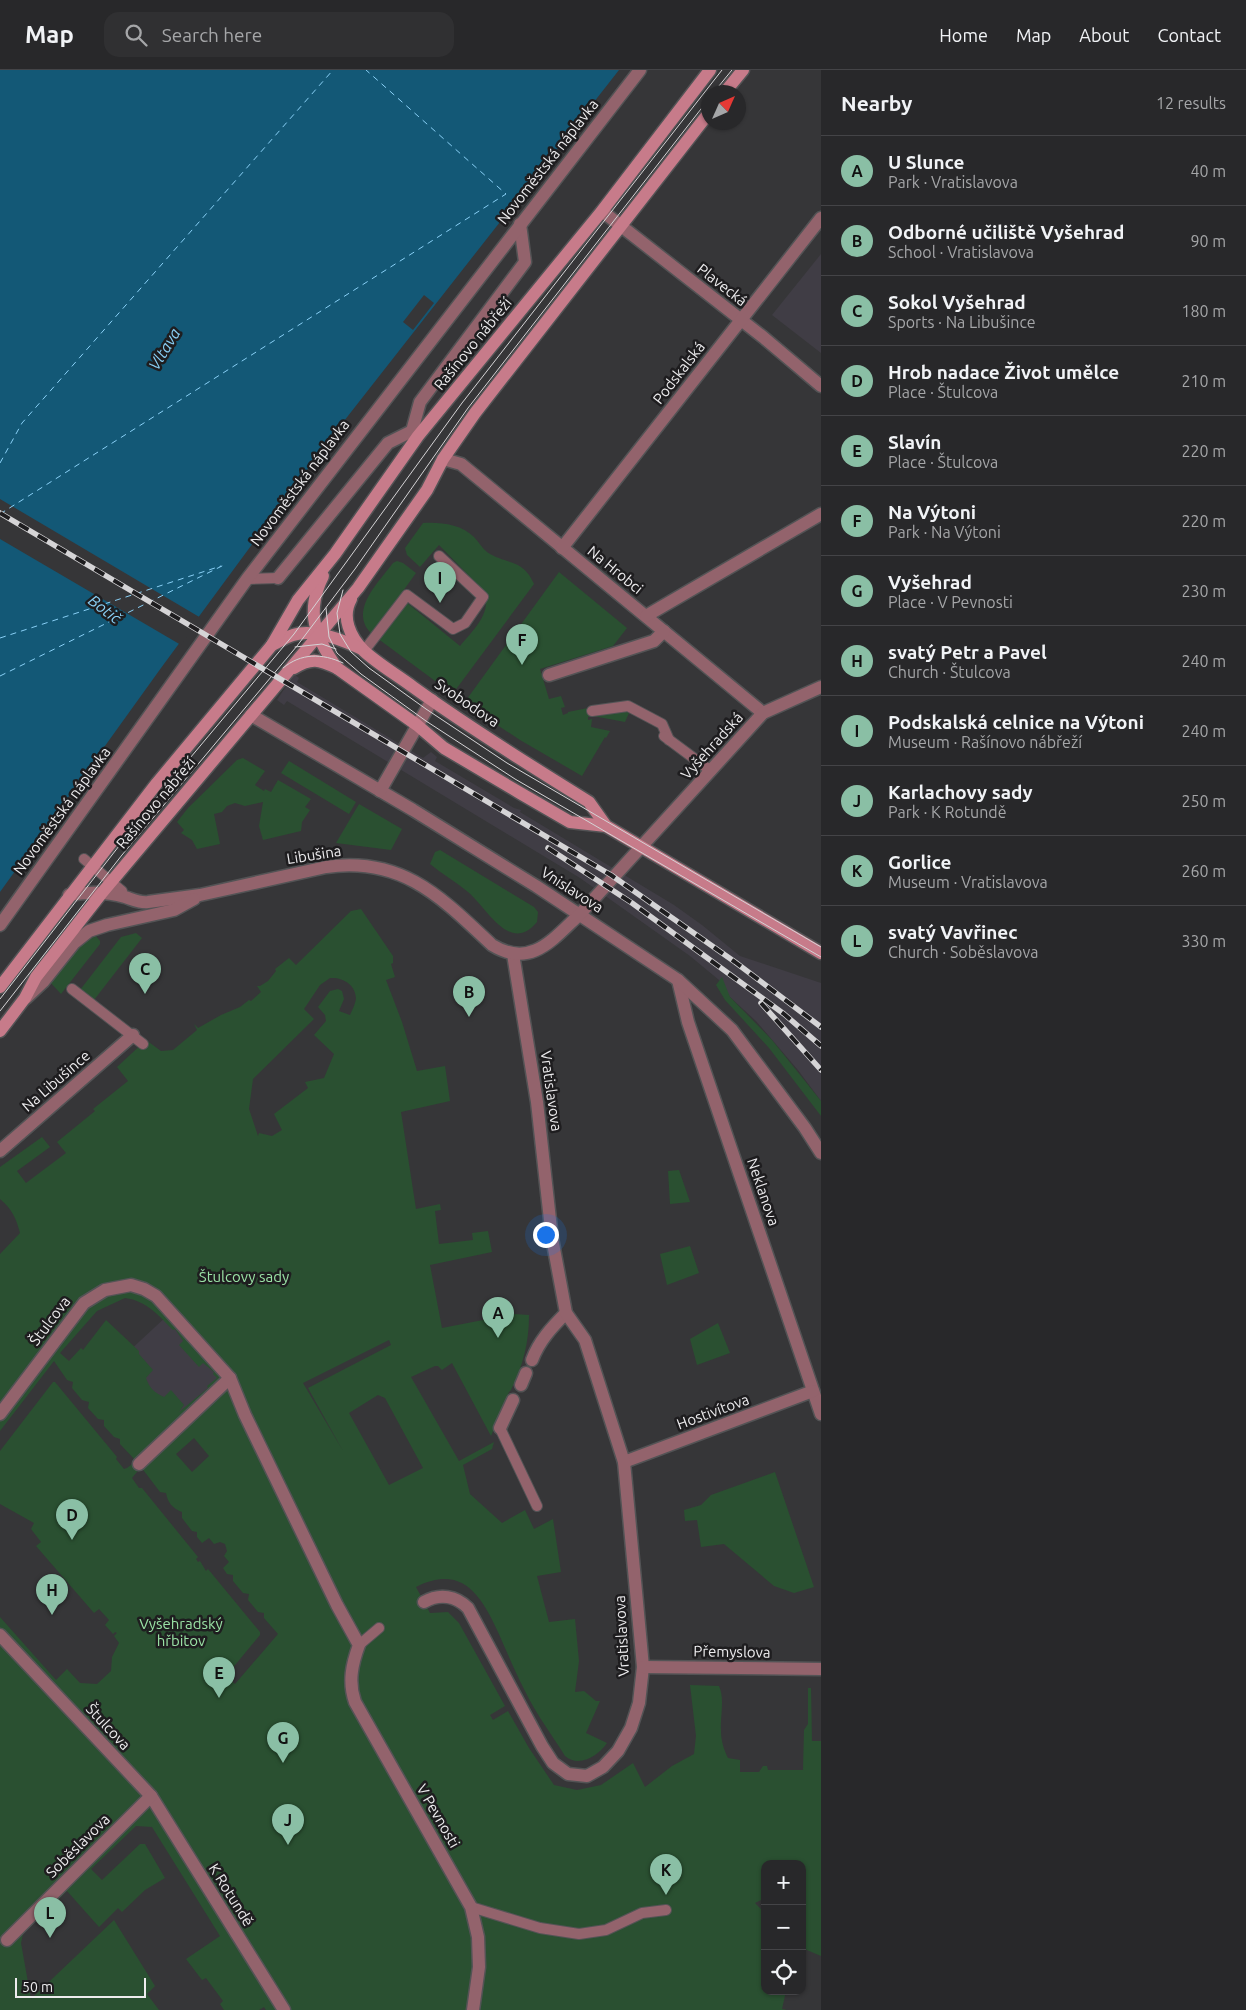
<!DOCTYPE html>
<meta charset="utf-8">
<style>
:root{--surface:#28282a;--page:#303032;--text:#f1f3f6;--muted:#a5a6a8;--line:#444447;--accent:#8abfa5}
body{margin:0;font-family:Ubuntu,sans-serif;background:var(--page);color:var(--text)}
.controls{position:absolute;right:15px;bottom:15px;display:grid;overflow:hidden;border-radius:10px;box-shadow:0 1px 4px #0004}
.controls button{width:45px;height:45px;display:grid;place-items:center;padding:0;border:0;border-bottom:1px solid var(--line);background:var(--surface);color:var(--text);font:25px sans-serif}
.compass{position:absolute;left:701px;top:15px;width:45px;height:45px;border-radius:50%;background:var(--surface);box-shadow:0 1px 4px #0004;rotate:45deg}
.scale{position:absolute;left:15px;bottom:12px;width:131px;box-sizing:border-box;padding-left:5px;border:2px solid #edecee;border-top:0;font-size:14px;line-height:18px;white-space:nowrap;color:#edecee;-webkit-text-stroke:4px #1e1d1f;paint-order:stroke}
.you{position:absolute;left:545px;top:1164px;width:18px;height:18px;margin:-12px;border:4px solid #fff;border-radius:50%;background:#1a73e8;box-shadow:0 0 0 8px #1a73e833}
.badge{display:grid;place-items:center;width:32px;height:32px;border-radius:50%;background:var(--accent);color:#111;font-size:16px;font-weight:700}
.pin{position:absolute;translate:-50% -41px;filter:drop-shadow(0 1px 2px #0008)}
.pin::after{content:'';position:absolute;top:26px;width:18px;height:15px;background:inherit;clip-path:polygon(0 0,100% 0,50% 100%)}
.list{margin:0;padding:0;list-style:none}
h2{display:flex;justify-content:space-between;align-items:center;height:65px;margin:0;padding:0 20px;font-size:21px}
h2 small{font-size:16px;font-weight:400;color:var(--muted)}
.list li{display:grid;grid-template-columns:32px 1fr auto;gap:15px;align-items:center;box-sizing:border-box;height:70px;padding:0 20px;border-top:1px solid var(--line)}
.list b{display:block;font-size:19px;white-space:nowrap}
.list p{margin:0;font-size:16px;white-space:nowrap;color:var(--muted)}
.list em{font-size:16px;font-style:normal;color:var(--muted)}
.icon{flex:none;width:28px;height:28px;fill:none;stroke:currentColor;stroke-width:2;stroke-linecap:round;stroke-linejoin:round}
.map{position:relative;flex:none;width:821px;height:1940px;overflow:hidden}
header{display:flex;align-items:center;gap:30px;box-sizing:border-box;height:70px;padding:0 25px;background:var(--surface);border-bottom:1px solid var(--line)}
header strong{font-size:24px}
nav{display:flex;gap:28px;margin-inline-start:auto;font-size:18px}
.search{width:350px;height:45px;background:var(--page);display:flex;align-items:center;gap:12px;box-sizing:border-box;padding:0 18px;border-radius:15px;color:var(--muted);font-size:19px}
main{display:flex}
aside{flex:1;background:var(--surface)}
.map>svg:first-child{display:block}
.built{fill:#403d45}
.green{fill:#2a5031;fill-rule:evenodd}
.water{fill:#135876}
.pier{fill:#363638}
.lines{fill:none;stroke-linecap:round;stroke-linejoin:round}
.ferry{stroke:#89d0f6;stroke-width:1;stroke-dasharray:6 5;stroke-linecap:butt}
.service-casing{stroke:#535355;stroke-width:12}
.pedestrian-casing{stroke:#535355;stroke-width:15}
.minor-casing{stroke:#535355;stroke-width:15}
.tertiary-casing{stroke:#535355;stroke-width:15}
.secondary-casing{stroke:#535355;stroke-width:15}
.service{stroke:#93636c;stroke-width:10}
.pedestrian{stroke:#93636c;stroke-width:12}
.minor{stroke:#93636c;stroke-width:12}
.tertiary{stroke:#93636c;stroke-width:12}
.secondary{stroke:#c77b8a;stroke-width:12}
.tram{stroke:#d5d4d6;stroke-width:1}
.rail-casing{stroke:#d5d4d6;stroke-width:5.5}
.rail{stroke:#1e1d1f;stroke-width:4;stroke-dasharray:11;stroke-linecap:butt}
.labels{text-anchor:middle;stroke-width:5;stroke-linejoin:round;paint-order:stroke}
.street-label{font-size:15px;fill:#edecee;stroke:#1e1d1f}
.park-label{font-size:15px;fill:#9ae2a5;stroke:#1e1d1f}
.water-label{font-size:16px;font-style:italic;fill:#89d0f6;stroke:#1e1d1f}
</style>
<header>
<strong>Map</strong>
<div class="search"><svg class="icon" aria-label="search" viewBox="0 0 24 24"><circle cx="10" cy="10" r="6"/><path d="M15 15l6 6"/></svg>Search here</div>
<nav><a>Home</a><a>Map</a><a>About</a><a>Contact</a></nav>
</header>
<main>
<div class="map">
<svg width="821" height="1940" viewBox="0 0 821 1940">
<rect width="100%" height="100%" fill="#363638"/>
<g class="built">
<path d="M 821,184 L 821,283 L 772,245 Z"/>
<path d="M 294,604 L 299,608 L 297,612 L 423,688 L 431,682 L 437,687 L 435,691 L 514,738 L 521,740 L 520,742 L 674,835 L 702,855 L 740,886 L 821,913 L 821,1031 L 798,1000 L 756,951 L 730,927 L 719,910 L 690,886 L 580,808 L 287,631 L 284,635 L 277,630 Z"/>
<path d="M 168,1245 L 225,1307 L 177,1350 L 124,1294 L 126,1284 Z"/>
</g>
<g class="green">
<path d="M 423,453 C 440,452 461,454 474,467 C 479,472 482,478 487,482 C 506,495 523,488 534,514 L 454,622 L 450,622 L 377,568 L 406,532 L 460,576 C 473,560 495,541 482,519 L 439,475 L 420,497 L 407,485 L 405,478 Z"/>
<path d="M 397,491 L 403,493 L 416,503 L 372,564 C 348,541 379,512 393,493 Z"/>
<path d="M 559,502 L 627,558 L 613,576 L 540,599 L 549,629 L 561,626 L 565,637 L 561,638 L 563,645 L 568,643 L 568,642 L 622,631 L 622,640 L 629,643 L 625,652 L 593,646 L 588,647 L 588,650 L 592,649 L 591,657 L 610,661 L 606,668 L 605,667 L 582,706 L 520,670 L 464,633 Z"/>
<path d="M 243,688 L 265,701 L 255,715 L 264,721 L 265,719 L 271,722 L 278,710 L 311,729 L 305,737 L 310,740 L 302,752 L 301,761 L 263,770 L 259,756 L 263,732 L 245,736 L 235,733 L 227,736 L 222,742 L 214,744 L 220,774 L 197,779 L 192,770 L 181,763 L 184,760 L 177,752 L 188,738 L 237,690 Z"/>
<path d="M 289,691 L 356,732 L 349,744 L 281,703 Z"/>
<path d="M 359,734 L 402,759 L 391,780 L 336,773 Z"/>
<path d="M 440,780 L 534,837 L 538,842 L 537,852 C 510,885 487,838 468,822 C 456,812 442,804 430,794 L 435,782 Z"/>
<path d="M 361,839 L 393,886 L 393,893 L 391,894 L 395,907 L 386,910 L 402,952 L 417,1001 L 445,996 L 450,1031 L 401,1042 L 416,1139 L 440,1134 L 441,1140 L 435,1141 L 439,1174 L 473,1170 L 472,1163 L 488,1161 L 492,1182 L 430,1195 L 442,1258 L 514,1244 L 529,1245 C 529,1273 523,1295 511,1320 L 509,1322 L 491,1366 L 452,1293 L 442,1300 L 438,1296 L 435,1296 L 411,1307 L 459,1391 L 494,1372 L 492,1379 L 463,1395 L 470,1424 L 502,1453 L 525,1440 L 534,1459 L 553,1449 L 561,1502 L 537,1506 L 549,1552 L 575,1549 L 579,1591 L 575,1622 L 584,1621 L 596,1631 L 600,1631 L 586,1663 L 607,1673 C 598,1686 579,1698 565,1686 C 552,1665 536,1644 525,1621 C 515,1602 507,1582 498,1562 C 481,1525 462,1494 416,1517 L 430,1543 L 448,1542 L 459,1553 L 505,1636 L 490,1645 L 493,1650 L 508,1641 L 529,1678 L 554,1715 L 577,1720 L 601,1715 L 633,1693 L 645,1717 L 672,1696 L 694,1684 L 696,1666 L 690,1615 L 719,1616 C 725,1629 720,1646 721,1661 C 721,1671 724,1680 728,1688 L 740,1690 L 740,1702 L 759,1702 L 763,1696 L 767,1696 L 768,1700 L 803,1700 L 804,1660 L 808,1654 L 808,1618 L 811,1618 L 812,1671 L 821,1671 L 821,1886 L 802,1878 L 802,1794 L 765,1794 L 765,1828 L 755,1833 L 765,1843 L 765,1921 L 786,1921 L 782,1939 L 787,1940 L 266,1940 L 264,1937 L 259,1940 L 224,1940 L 220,1934 L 223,1931 L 206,1908 L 202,1910 L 186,1889 L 220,1866 L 152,1757 L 136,1756 L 91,1799 L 102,1810 L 140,1774 L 145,1774 L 165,1808 L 145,1820 L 122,1842 L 118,1838 L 99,1857 L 67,1821 L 23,1864 L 21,1873 L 31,1929 L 114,1850 L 155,1916 L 147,1924 L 159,1940 L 0,1940 L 0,1547 L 56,1610 L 67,1599 L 80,1613 L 97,1614 L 111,1601 L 112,1587 L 119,1573 L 114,1566 L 117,1563 L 115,1562 L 113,1564 L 105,1555 L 109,1550 L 99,1539 L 94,1543 L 36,1476 L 41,1472 L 31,1459 L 34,1453 L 0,1434 L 0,1381 L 53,1312 L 55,1312 L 117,1387 L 116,1389 L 124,1399 L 127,1398 L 136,1391 L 120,1374 L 120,1369 L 114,1367 L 104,1356 L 104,1350 L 98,1349 L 88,1338 L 89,1332 L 82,1330 L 72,1318 L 73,1312 L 67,1310 L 54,1291 L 0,1361 L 0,1184 L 20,1163 C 16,1148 12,1139 0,1129 L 0,1097 L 42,1067 L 50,1077 L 17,1101 L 26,1113 L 66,1083 L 57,1072 L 95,1041 L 93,1039 L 128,1011 L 117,997 L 146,970 L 161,981 L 173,980 L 197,960 L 194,954 L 198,958 L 221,945 L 240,937 L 249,930 L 251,931 L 261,922 L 257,916 L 260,916 L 268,911 L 276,901 L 275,899 L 289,888 L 296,895 L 351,841 ZM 330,908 C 343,907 356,915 356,929 C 355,935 352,940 350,945 L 339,941 L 344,929 L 342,921 L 338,919 L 330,921 L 318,937 L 325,945 L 326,951 L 314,965 L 334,984 L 324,1008 L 305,1012 L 308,1018 L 274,1044 L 282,1060 L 272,1066 L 259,1063 L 258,1066 L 249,1039 L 253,1009 L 314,949 L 304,939 L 320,915 ZM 125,1228 C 147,1231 158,1245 173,1260 L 175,1259 L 183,1271 L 179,1275 L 199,1297 L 203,1293 L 214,1302 L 213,1304 L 217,1308 L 207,1316 L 208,1318 L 179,1342 L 184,1335 L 171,1320 L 164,1327 C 154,1322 150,1319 146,1308 L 153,1300 L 139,1284 L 139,1281 L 106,1250 L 83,1280 L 81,1278 L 69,1291 L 60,1283 L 97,1241 ZM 389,1270 L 391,1275 L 308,1318 L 343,1381 L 303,1313 ZM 378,1325 L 385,1328 L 423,1398 L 389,1415 L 349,1343 ZM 194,1368 L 209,1386 L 192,1402 L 176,1384 ZM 141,1397 L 160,1422 L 166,1423 C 168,1433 172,1438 182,1442 L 182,1448 L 192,1461 L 197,1462 L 197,1467 L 202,1473 L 209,1468 L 214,1474 L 220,1472 L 225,1474 L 227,1481 L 224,1486 L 229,1492 L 223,1498 L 227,1504 L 233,1505 L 233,1511 L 243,1523 L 249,1524 L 248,1530 L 258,1542 L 264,1543 L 264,1548 L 278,1564 L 235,1614 L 226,1606 L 260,1565 L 260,1562 L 208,1499 L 206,1501 L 200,1491 L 198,1492 L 196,1489 L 198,1487 L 142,1418 L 139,1418 L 132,1408 Z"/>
<path d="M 136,863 L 142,868 L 94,930 L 80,920 L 121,867 Z"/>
<path d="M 96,866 L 100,871 L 100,874 L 61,924 L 49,911 C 62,894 76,874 96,866 Z"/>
<path d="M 722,907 L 730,927 L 772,970 L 821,1031 L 821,1046 L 769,978 L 725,930 L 716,915 Z"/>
<path d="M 679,1100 L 690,1132 L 670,1134 L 668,1101 Z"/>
<path d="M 690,1176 L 699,1203 L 667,1215 L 660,1184 Z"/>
<path d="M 718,1253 L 730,1283 L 697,1295 L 690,1269 Z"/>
<path d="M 775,1402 L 814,1517 L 794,1523 L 774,1516 L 724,1474 L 701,1477 L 697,1450 L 685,1451 L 684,1440 L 701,1435 L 711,1425 Z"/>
</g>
<path class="water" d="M 0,0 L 619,0 L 326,374 L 161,598 L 0,822 Z"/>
<g class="pier">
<path d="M 424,225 L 434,233 L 413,260 L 403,252 Z"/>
<path d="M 0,429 L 201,548 L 181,575 L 0,469 Z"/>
</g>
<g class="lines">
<g class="ferry">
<path d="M 0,393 L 22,353 L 333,0"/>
<path d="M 0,444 L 506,124 L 366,0"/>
<path d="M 0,568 L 221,496"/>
<path d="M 0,606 L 226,494"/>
</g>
<defs>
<g id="service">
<path d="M 247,509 L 278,508"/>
<path d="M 364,581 L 407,525 L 453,559 L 465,553 L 483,527 L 439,486"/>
<path d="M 592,641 L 628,636 L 662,654 L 669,670"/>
<path d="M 664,666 L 711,701"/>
<path d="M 84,789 L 122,821"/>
<path d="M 72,919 L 143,974"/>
<path d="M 500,1358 L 537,1436"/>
<path d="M 359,1575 L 379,1558"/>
<path d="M 471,1837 L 540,1858 L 579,1864 L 606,1860 L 642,1843 L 666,1840"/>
</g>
<g id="pedestrian">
<path d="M 278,508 L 388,373 L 412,361 L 420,332 L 525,192 L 520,154"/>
<path d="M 0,855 L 247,509 L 640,0"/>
<path d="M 0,1344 L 84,1233 L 105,1220 L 131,1215 L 144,1219 L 156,1226 L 230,1308 L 245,1345 L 337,1535 L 359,1575 C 352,1594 348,1612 355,1632 L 471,1837 L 478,1867 L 479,1897 L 473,1940"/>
<path d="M 139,1394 L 230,1308"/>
<path d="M 0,1565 L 151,1726 L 284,1940"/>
<path d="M 7,1870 L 151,1726"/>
</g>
<g id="minor">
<path d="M 602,141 L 763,267 L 821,316"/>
<path d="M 443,389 L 461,394 L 763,643"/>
<path d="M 562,478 L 821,148"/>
<path d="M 646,546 L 821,444"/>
<path d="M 549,605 L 654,571 L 664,561"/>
<path d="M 678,910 L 688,952 L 821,1344"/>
<path d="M 0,1081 L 133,965"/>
<path d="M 532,1290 C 539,1271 552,1257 566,1243"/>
<path d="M 521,1315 L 526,1303"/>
<path d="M 500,1358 L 513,1330"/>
<path d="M 624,1392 L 813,1321"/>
<path d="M 424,1532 C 440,1523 456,1526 468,1538 L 542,1676 L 553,1693 L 568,1704 L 587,1706 L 603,1697 L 618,1681 L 631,1658 L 639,1633 L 643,1597 L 624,1392 L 585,1270 L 566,1243 L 552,1168 L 537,1032 L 513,884"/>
<path d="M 643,1597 L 821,1599"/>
</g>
<g id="tertiary">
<path d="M 251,645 L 413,740 L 536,816 L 678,910 L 732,960 L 805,1058 L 821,1083"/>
<path d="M 380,721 L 432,630"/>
<path d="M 69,825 C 87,822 108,822 125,827 C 134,830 139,833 148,832 L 200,825 L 326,797 C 402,786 441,827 492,875 C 531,899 553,869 580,844 L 763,643 L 821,617"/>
<path d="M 26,928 L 43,912 L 74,873 L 89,861 L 107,855 L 174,840 L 194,829"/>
</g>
<g id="secondary">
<path d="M 725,22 L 743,0"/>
<path d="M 323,506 C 305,542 315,567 337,598"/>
<path d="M 351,529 C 341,547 350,567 364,581 C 378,594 397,605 413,617 C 470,658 529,695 589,732 L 606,756 L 821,883"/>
<path d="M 272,575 C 279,572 286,567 293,565 C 314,558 343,570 362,579"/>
<path d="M 294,598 C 312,587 319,590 337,598 L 417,655 L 444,678 L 520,723 L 570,752 L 606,756"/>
<path d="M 0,917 L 157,713 L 272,575 L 298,530 L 335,484 L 418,366 L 602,141 L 710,0"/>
<path d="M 0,961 L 25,928 L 36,907 L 101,824 L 358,518 L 427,420 L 443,389 L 475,343 L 708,44"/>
</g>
</defs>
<use href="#service" class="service-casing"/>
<use href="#pedestrian" class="pedestrian-casing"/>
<use href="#minor" class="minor-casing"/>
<use href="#tertiary" class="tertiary-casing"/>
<use href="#secondary" class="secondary-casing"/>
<use href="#service" class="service"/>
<use href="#pedestrian" class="pedestrian"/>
<use href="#minor" class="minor"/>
<use href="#tertiary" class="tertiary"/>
<use href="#secondary" class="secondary"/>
<g class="tram">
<path d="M 714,22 L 732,0"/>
<path d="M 343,520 L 337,543 L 340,564 L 351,582 L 369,598 L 426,639 L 507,693 L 821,877"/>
<path d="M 326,538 L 329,567 L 337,583 L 361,604 L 426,651 L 515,709 L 821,887"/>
<path d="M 295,577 L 322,574 L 336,579"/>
<path d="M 283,598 C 301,583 322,583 343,593"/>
<path d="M 0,929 L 154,731 L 294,564 L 462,333 L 722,0"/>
<path d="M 0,941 L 122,785 L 297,576 L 355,499 L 468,338 L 708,30"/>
</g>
<defs>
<g id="rail">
<path d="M 0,443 L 611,805 L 735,892 L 821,957"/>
<path d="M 548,778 L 632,833 L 784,944 L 821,976"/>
<path d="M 761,933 L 821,1000"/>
</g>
</defs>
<use href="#rail" class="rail-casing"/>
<use href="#rail" class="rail"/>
</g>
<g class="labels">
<g class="street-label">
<text transform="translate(548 92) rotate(-52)" y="5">Novoměstská náplavka</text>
<text transform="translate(722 215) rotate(38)" y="5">Plavecká</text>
<text transform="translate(473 274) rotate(-51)" y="5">Rašínovo nábřeží</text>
<text transform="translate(679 303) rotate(-52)" y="5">Podskalská</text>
<text transform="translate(300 413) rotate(-53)" y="5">Novoměstská náplavka</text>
<text transform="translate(615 500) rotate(39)" y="5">Na Hrobci</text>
<text transform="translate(467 633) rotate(34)" y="5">Svobodova</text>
<text transform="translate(712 676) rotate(-48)" y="5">Vyšehradská</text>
<text transform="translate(156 733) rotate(-50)" y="5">Rašínovo nábřeží</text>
<text transform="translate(62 741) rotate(-54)" y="5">Novoměstská náplavka</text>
<text transform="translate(314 785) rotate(-9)" y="5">Libušina</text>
<text transform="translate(572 820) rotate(33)" y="5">Vnislavova</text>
<text transform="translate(56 1011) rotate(-41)" y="5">Na Libušince</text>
<text transform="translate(551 1021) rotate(82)" y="5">Vratislavova</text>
<text transform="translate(763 1122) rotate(71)" y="5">Neklanova</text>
<text transform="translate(50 1251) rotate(-53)" y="5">Štulcova</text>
<text transform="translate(713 1342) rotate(-20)" y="5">Hostivítova</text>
<text transform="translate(622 1566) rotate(-93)" y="5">Vratislavova</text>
<text transform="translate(732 1582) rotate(1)" y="5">Přemyslova</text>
<text transform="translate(108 1657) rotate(47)" y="5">Štulcova</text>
<text transform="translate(438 1746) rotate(60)" y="5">V Pevnosti</text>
<text transform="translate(78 1776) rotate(-45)" y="5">Soběslavova</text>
<text transform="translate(231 1825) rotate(58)" y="5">K Rotundě</text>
</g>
<g class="park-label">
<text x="244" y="1212">Štulcovy sady</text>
<text x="181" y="1559">Vyšehradský<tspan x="181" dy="17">hřbitov</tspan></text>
</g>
<g class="water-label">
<text transform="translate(164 279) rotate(-59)" y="6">Vltava</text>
<text transform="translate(105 539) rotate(37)" y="6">Botič</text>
</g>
</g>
</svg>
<div class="controls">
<button>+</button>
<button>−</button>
<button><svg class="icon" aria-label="locate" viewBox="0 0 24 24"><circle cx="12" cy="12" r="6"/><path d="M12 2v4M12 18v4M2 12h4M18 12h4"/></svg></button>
</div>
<svg class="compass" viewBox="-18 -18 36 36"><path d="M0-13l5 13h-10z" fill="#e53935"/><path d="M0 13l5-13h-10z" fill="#a5a6a8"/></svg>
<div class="scale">50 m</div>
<div class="you"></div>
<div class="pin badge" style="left:498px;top:1268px">A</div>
<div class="pin badge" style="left:469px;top:947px">B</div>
<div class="pin badge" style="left:145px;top:924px">C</div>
<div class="pin badge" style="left:72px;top:1470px">D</div>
<div class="pin badge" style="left:219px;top:1628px">E</div>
<div class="pin badge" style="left:522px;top:595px">F</div>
<div class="pin badge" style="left:283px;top:1693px">G</div>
<div class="pin badge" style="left:52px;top:1545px">H</div>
<div class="pin badge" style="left:440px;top:533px">I</div>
<div class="pin badge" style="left:288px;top:1775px">J</div>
<div class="pin badge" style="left:666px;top:1825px">K</div>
<div class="pin badge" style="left:50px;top:1868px">L</div>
</div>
<aside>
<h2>Nearby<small>12 results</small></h2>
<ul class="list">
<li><span class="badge">A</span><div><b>U Slunce</b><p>Park · Vratislavova</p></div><em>40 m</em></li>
<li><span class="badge">B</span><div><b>Odborné učiliště Vyšehrad</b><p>School · Vratislavova</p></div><em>90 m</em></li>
<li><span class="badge">C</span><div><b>Sokol Vyšehrad</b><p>Sports · Na Libušince</p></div><em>180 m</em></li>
<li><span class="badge">D</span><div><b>Hrob nadace Život umělce</b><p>Place · Štulcova</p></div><em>210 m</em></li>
<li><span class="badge">E</span><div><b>Slavín</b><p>Place · Štulcova</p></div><em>220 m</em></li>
<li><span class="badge">F</span><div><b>Na Výtoni</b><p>Park · Na Výtoni</p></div><em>220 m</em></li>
<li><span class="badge">G</span><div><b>Vyšehrad</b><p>Place · V Pevnosti</p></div><em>230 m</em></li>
<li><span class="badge">H</span><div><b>svatý Petr a Pavel</b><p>Church · Štulcova</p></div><em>240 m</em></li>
<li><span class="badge">I</span><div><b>Podskalská celnice na Výtoni</b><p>Museum · Rašínovo nábřeží</p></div><em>240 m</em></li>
<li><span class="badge">J</span><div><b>Karlachovy sady</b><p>Park · K Rotundě</p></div><em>250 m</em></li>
<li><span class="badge">K</span><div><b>Gorlice</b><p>Museum · Vratislavova</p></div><em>260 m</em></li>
<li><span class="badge">L</span><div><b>svatý Vavřinec</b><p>Church · Soběslavova</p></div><em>330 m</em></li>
</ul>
</aside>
</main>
